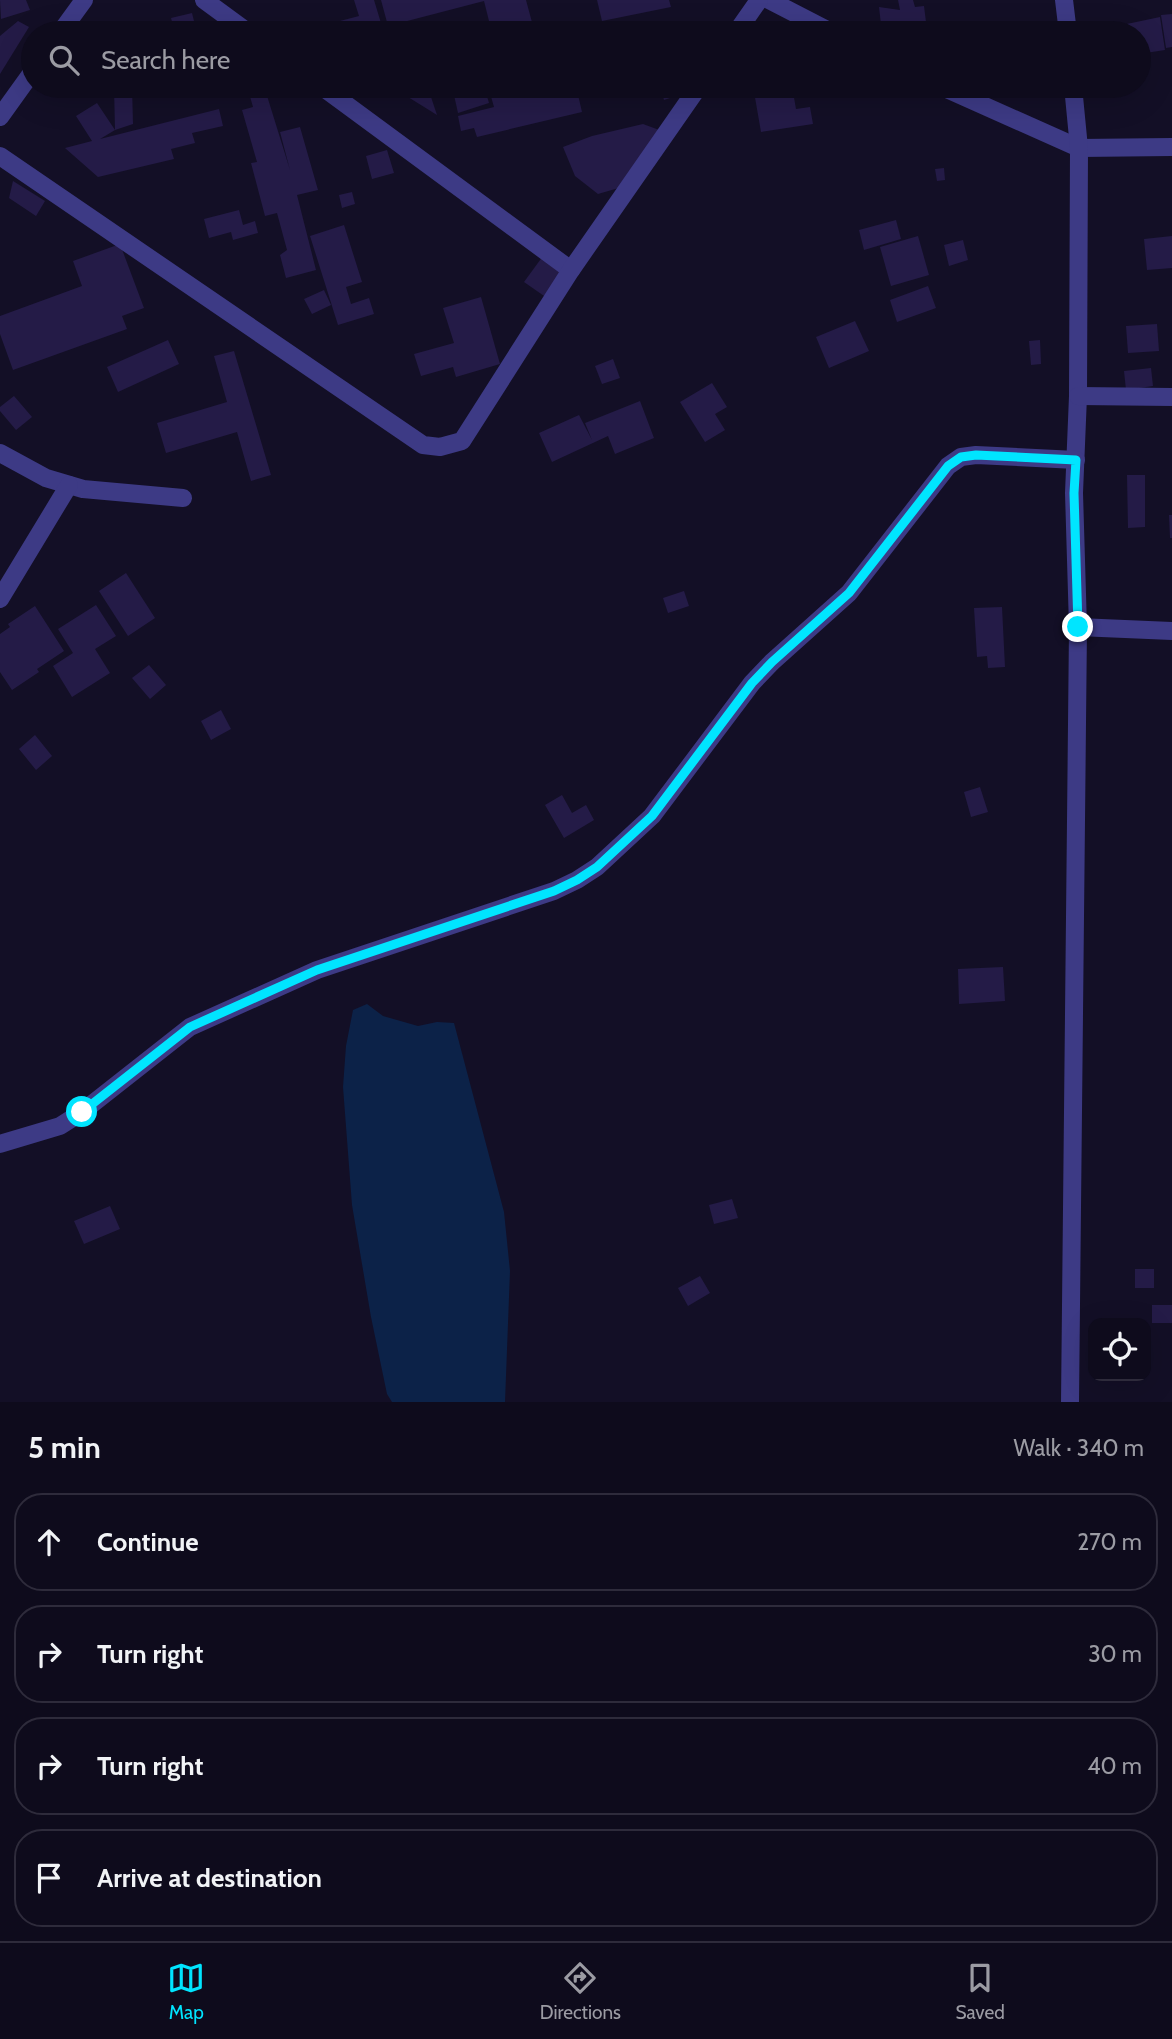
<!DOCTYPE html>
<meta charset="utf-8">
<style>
:root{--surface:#0e0b1c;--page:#1c1929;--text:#f1f3f6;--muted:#9b9ba3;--line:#2e2b3b;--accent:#00e5ff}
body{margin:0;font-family:Cabin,sans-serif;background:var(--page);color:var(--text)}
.controls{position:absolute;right:21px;bottom:21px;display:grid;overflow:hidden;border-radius:14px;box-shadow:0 7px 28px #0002}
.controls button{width:63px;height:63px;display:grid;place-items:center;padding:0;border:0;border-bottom:2px solid var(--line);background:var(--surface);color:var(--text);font:35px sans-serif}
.stop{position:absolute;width:21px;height:21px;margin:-16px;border:5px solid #00e5ff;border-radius:50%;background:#fff}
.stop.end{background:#00e5ff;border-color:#fff;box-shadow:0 2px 7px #0008}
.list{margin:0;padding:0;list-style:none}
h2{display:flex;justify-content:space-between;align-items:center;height:91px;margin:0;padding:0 28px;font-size:30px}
h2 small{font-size:23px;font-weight:400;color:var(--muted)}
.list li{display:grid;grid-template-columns:46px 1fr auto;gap:21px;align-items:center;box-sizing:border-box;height:98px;margin:0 14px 14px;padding:0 14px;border:2px solid var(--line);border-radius:28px}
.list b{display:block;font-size:26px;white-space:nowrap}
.list em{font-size:23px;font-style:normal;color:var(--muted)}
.icon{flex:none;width:38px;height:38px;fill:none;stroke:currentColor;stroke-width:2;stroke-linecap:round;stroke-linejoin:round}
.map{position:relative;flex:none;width:1172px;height:1402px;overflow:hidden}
.search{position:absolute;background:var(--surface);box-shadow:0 7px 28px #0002;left:21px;right:21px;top:21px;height:77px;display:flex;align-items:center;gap:18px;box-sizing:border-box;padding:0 24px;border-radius:38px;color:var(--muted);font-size:26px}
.sheet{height:539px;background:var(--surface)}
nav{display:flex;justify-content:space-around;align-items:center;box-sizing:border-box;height:98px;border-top:2px solid var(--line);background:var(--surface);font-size:19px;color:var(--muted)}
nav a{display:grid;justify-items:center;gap:4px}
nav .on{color:var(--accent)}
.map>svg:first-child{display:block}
.water{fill:#0c2248}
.building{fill:#241b47}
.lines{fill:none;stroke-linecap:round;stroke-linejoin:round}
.street{stroke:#3d3a85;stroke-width:18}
.route{stroke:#00e5ff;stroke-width:9}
</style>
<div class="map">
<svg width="1172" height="1402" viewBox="0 0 1172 1402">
<rect width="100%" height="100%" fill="#130f26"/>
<path class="water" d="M 367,1004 L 383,1016 L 418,1026 L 437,1022 L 454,1023 L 504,1212 L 510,1271 L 505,1402 L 392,1402 L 387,1394 L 371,1317 L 352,1205 L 343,1087 L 346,1046 L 353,1010 Z"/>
<g class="building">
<path d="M 0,0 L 26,0 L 30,10 L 1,19 Z"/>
<path d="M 354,0 L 374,0 L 384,33 L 344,33 L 340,21 L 359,16 Z"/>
<path d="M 381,0 L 526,0 L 533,26 L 505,33 L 492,33 L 484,1 L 388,26 Z"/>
<path d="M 597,0 L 669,0 L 671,7 L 602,21 Z"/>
<path d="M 898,0 L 913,0 L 915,7 L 924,6 L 926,22 L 900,26 L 900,33 L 882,33 L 879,7 L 900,10 Z"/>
<path d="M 192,13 L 197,33 L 175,33 L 171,18 Z"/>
<path d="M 1172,14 L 1172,47 L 1166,48 L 1161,15 Z"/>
<path d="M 1160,17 L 1165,50 L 1139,54 L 1139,33 L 1124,33 L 1122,25 Z"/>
<path d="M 18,21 L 29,27 L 0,74 L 0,36 Z"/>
<path d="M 132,86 L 133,124 L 115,130 L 114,87 Z"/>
<path d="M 247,86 L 264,86 L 290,170 L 280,132 L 300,127 L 318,190 L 297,195 L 316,270 L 286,278 L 280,255 L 287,250 L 277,213 L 265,216 L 251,163 L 257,162 L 242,110 L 253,107 Z"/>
<path d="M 452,86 L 484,86 L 489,103 L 458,113 Z"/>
<path d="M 488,86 L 576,86 L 582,112 L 477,137 L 474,128 L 461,131 L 458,116 L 494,107 Z"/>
<path d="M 660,86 L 690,86 L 691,91 L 664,100 Z"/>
<path d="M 753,86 L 792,86 L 796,109 L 810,107 L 813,124 L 761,132 Z"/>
<path d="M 429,91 L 437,115 L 408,97 Z"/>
<path d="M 97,103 L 115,130 L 100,139 L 219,109 L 223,126 L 192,133 L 195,143 L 171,149 L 174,159 L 98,177 L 65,148 L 92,141 L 76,116 Z"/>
<path d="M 643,124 L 662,131 L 622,187 L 598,194 L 575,176 L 563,147 L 592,136 Z"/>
<path d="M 387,150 L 394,173 L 372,179 L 366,156 Z"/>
<path d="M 944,168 L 945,180 L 937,181 L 935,169 Z"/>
<path d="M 13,181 L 45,201 L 36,216 L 9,198 Z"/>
<path d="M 352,192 L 355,204 L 342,208 L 339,195 Z"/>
<path d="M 239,210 L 243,225 L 255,221 L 258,233 L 233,240 L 231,232 L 209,238 L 204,219 Z"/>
<path d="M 896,220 L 901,239 L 864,250 L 859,230 Z"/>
<path d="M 344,225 L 362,282 L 346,287 L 351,304 L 369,298 L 374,314 L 338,325 L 310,236 Z"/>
<path d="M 918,236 L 929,275 L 891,286 L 880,247 Z"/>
<path d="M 1172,236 L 1172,268 L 1147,270 L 1144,239 Z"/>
<path d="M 963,240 L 968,260 L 949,266 L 944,245 Z"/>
<path d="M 120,244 L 144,308 L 122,316 L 127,329 L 13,370 L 0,334 L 0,316 L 82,286 L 73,261 Z"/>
<path d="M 543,256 L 566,273 L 547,298 L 524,282 Z"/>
<path d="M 928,286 L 936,308 L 897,322 L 890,300 Z"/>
<path d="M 324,290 L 331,305 L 312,314 L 304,299 Z"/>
<path d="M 481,297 L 500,364 L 456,377 L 453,367 L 421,376 L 414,354 L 454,343 L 443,308 Z"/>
<path d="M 855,321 L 869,351 L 829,368 L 816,337 Z"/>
<path d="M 1157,324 L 1159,351 L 1128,353 L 1126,326 Z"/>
<path d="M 168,340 L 179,364 L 118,392 L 107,367 Z"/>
<path d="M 1040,340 L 1041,364 L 1031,365 L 1029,341 Z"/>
<path d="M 234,351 L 271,475 L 251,481 L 237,432 L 166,453 L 157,423 L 227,402 L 214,356 Z"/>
<path d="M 613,359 L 620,378 L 602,384 L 595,366 Z"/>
<path d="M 1151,368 L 1153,386 L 1126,390 L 1124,371 Z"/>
<path d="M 712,383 L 727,407 L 715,414 L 725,430 L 705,442 L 680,402 Z"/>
<path d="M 14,396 L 32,417 L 16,430 L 0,411 L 0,407 Z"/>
<path d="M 640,401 L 654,438 L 615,454 L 608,436 L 552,462 L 539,433 L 579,415 L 592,440 L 585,423 Z"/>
<path d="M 1127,475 L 1145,475 L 1145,527 L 1128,528 Z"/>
<path d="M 1169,515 L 1172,515 L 1172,538 L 1170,538 Z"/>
<path d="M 126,573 L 155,618 L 128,636 L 99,591 Z"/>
<path d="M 684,591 L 689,606 L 668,613 L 663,598 Z"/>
<path d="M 96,605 L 116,636 L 95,649 L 110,673 L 72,697 L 53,666 L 73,653 L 58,629 Z"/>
<path d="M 35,606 L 64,651 L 37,669 L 39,672 L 12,690 L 0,672 L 0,634 L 10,627 L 8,624 Z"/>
<path d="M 1002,607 L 1005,667 L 988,668 L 987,656 L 977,657 L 974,608 Z"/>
<path d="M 149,665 L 166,685 L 150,699 L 132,678 Z"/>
<path d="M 221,710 L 231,729 L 211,740 L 201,721 Z"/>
<path d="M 35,735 L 52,756 L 36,770 L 19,749 Z"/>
<path d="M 980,787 L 988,812 L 971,817 L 964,792 Z"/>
<path d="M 562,795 L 572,813 L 586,805 L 594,820 L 564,838 L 545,805 Z"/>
<path d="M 1003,967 L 1005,1001 L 959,1004 L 958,969 Z"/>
<path d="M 732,1199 L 738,1218 L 714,1224 L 709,1205 Z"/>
<path d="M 110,1206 L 120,1229 L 84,1244 L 74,1221 Z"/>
<rect x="1135" y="1269" width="19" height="19"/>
<path d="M 700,1276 L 710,1293 L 688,1306 L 678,1288 Z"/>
<rect x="1152" y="1305" width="20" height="18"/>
</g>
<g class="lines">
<g class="street">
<path d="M 204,0 L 249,33"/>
<path d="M 769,0 L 833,33"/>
<path d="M 1064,0 L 1068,33"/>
<path d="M 60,33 L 84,0"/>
<path d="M 736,33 L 759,0"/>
<path d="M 321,86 L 571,270"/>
<path d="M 940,86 L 1079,148 L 1172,147"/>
<path d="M 1073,86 L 1079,148 L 1078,396 L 1074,493 L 1078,627 L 1172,631"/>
<path d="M 0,117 L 33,71"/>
<path d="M 0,156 L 423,445 L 440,447 L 462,441 L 571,270 L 699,86"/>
<path d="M 1078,396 L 1172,397"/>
<path d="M 0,453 L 46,478 L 83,489 L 183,498"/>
<path d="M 0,599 L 69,485"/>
<path d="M 0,1144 L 60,1126 L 82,1112 L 190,1027 L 317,970 L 554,891 L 577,880 L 597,867 L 652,816 L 752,683 L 772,662 L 849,593 L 948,466 L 961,457 L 976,455 L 1076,460"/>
<path d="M 1070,1402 L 1078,627"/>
</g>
</g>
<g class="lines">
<path class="route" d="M 82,1112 L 190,1027 L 317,970 L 554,891 L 577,880 L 597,867 L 652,816 L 752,683 L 772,662 L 849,593 L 948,466 L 961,457 L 976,455 L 1076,460 L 1074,493 L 1078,627"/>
</g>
</svg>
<div class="controls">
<button><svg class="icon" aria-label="locate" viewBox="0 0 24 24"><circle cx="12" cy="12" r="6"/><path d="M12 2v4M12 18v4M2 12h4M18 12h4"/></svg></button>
</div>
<div class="stop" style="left:82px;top:1112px"></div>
<div class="stop end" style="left:1078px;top:627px"></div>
<div class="search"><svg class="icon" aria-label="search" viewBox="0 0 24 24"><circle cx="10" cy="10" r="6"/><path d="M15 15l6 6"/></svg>Search here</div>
</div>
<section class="sheet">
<h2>5 min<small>Walk · 340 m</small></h2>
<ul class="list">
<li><svg class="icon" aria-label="ahead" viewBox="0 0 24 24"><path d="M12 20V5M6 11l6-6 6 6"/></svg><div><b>Continue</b></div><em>270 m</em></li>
<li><svg class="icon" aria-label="right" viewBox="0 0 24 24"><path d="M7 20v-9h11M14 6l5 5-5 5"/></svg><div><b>Turn right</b></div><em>30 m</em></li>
<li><svg class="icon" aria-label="right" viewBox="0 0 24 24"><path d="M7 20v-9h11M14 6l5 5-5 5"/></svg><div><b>Turn right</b></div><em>40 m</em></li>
<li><svg class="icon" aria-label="arrive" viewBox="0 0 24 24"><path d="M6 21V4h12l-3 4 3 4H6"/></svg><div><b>Arrive at destination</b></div></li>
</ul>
</section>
<nav>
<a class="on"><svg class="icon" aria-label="map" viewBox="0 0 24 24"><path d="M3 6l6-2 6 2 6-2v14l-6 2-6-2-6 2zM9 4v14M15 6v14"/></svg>Map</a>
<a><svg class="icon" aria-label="directions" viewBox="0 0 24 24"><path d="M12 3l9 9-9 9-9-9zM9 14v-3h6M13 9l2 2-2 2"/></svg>Directions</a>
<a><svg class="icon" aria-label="saved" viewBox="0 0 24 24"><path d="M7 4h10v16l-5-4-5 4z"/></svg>Saved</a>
</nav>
